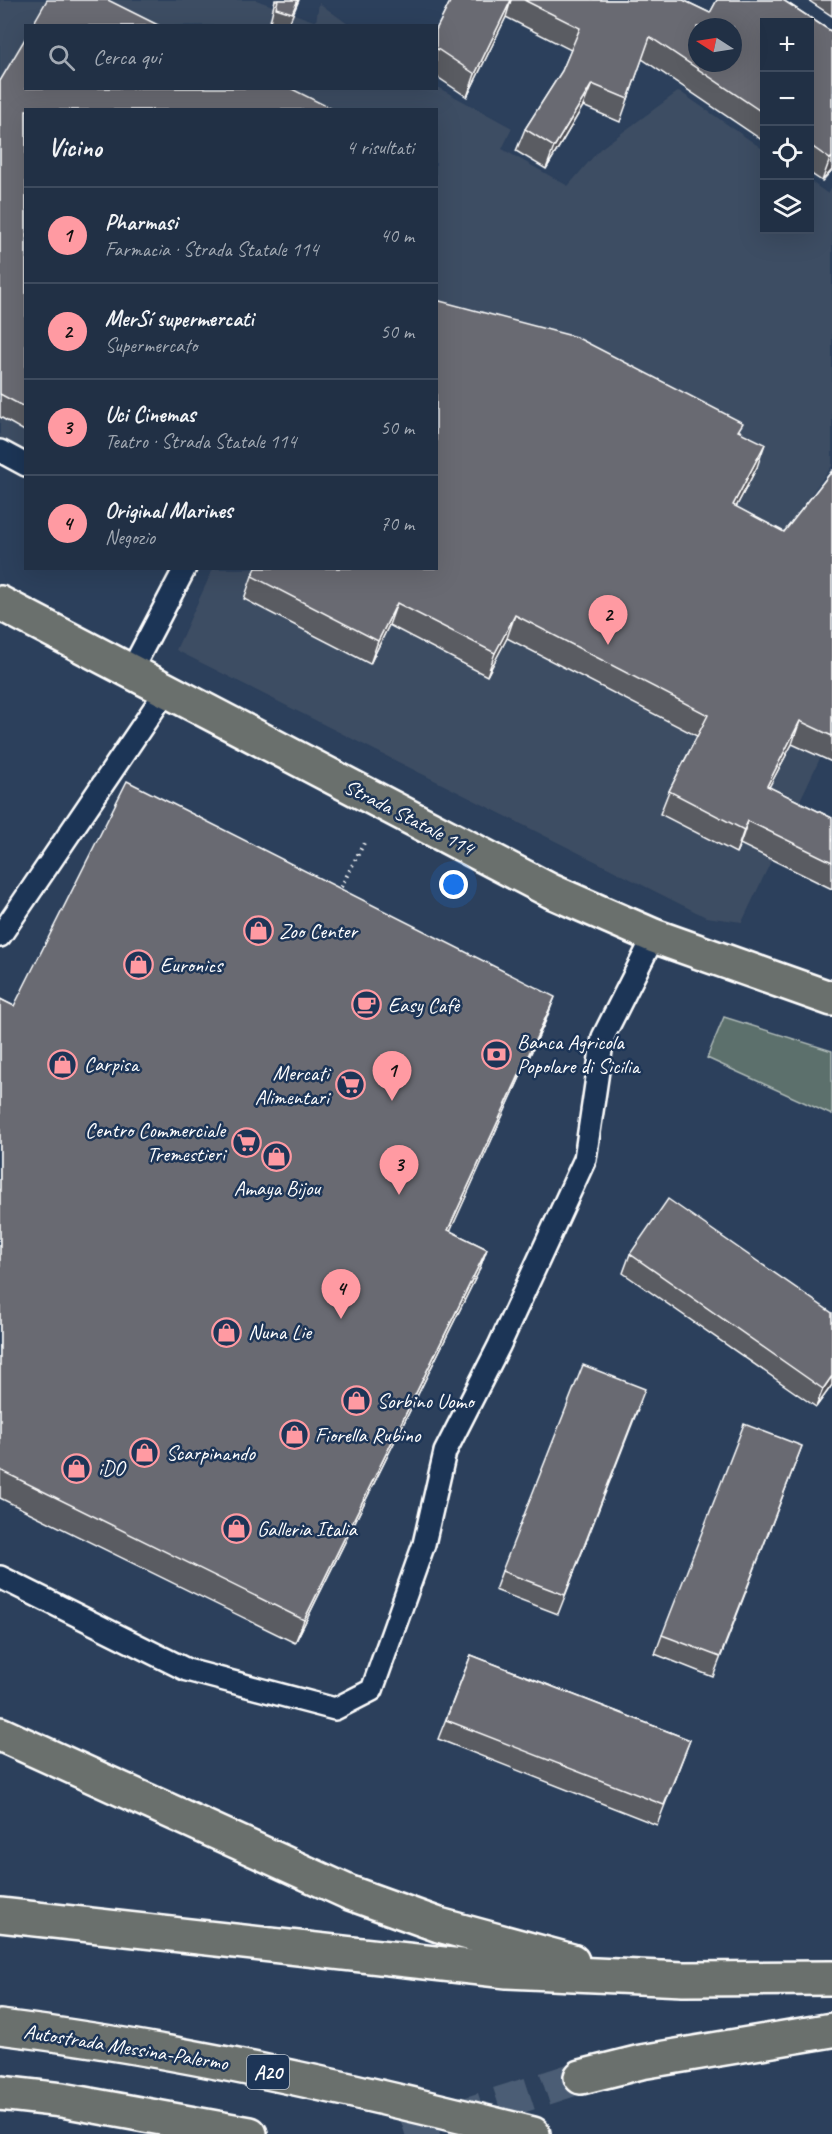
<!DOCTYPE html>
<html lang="it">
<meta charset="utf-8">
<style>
:root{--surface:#213045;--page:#29384c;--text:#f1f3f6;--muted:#a2a9b3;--line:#3e4b5e;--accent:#ff9aa2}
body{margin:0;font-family:Caveat,sans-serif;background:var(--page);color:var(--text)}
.controls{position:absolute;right:18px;top:18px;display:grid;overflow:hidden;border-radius:0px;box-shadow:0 6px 24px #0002}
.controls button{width:54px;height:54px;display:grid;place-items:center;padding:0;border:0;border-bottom:2px solid var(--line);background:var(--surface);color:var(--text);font:30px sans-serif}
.compass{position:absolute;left:688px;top:18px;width:54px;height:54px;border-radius:50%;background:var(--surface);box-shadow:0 6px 24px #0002;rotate:282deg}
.you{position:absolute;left:454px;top:885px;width:21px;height:21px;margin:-15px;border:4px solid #fff;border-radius:50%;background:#1a73e8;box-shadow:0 0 0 9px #1a73e833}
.badge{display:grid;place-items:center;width:39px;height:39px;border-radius:50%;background:var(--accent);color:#111;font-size:20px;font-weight:700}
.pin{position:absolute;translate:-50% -50px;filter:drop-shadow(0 2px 3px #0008)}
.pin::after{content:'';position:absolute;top:32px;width:21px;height:18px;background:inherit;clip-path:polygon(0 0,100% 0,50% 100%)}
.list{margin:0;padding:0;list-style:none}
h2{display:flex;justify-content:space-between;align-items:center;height:78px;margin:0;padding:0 24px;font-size:26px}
h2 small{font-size:20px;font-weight:400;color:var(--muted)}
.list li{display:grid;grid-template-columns:39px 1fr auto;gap:18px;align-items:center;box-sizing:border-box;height:96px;padding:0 24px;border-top:2px solid var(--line)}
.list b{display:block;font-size:22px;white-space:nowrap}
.list p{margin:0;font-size:20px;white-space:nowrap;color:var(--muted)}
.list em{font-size:20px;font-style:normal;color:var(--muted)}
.icon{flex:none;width:33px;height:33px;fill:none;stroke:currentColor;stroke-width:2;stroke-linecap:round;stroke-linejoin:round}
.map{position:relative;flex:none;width:832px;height:2134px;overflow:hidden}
.search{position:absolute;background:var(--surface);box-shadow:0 6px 24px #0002;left:24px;top:24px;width:414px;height:66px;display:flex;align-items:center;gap:15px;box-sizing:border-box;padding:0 21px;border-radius:0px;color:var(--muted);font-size:22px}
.panel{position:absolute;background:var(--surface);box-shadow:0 6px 24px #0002;left:24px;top:108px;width:414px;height:462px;border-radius:0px}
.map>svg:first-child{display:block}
.built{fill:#3e4d63}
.green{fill:#5b706c;stroke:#adb8b6;stroke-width:1.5}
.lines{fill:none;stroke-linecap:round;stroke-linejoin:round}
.highway-tunnel{stroke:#4c5d74;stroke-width:33;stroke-dasharray:33 16;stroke-linecap:butt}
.lane-casing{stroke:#fff;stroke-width:26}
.primary-casing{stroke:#fff;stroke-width:38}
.highway-casing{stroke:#fff;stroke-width:38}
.path{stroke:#fff;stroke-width:4;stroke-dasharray:1.5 4.5;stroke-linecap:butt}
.lane{stroke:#1d3557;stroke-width:21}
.primary{stroke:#6b706d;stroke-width:33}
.highway{stroke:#6b706d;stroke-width:33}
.wall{fill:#5a5b62;stroke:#fff;stroke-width:1.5;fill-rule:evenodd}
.shaded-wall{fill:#4a4a50;stroke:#fff;stroke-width:1.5}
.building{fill:#696a72;stroke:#fff;stroke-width:1.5;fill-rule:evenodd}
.labels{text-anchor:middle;stroke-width:5;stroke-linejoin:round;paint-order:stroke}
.shield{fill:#1d3557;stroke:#bbc2cd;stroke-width:1.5}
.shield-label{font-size:20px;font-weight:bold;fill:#fff}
.street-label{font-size:21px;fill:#fff;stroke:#1d3557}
.poi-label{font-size:21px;fill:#fff;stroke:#1d3557;text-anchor:start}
</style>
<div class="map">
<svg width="832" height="2134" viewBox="0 0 832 2134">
<rect width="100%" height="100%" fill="#2c405c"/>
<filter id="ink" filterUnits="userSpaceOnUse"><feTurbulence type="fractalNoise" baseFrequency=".0167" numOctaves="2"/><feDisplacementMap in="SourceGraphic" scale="12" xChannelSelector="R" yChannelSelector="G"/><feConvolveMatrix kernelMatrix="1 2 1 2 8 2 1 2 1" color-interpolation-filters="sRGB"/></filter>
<g filter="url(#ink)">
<path class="built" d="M 0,0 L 256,0 L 316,22 L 319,3 L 349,25 L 26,26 L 26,88 L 437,87 L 512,128 L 502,149 L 568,186 L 600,149 L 679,91 L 764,150 L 764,230 L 810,230 L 810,181 L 828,194 L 832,187 L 832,466 L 787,527 L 832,564 L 832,733 L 742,922 L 706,917 L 176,650 L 213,569 L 436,568 L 436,110 L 26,110 L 25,458 L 0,444 Z"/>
<path class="green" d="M 724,1017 L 832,1051 L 832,1115 L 707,1058 Z"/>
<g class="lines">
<path class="highway-tunnel" d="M 405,2134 L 581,2077"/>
<defs>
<g id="lane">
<path d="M 0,451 L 26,465"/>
<path d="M 130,673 L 185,568"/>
<path d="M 0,936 L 166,691"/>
<path d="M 0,1577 L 187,1670 L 335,1709 L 372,1690 L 424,1544 L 445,1452 L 499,1346 L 585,1159 L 603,1037 L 654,936"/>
</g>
<path id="primary" d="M 0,603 L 551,891 L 654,936 L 832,999"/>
<g id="highway">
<path d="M 0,1734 L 350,1893 L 439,1925 L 572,1961"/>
<path d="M 0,1915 L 507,1971 L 683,1979 L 832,1978"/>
<path d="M 0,2027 C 180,2049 357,2090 533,2134"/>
<path d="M 581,2077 L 641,2062 L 832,2030"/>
<path d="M 0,2093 L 62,2100 L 250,2134"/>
</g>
</defs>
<use href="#lane" class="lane-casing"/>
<use href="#primary" class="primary-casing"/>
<use href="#highway" class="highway-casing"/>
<path class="path" d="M 341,887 L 365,841"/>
<use href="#lane" class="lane"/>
<use href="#primary" class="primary"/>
<use href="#highway" class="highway"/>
</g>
<g class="wall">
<path d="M 275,0 L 299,0 L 288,26 L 269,26 Z"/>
<path d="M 451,0 L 683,0 L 710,13 L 717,0 L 783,0 L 832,32 L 832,170 L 822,181 L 810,173 L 810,22 L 765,22 L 765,142 L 642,59 L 620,122 L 583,106 L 546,169 L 516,151 L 525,129 L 562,71 L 571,50 L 506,17 L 467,97 L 436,76 L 436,30 ZM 697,27 L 733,27 L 733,63 L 697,63 Z"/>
<path d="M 808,0 L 832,0 L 832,16 Z"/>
<path d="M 0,81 L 26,110 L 26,432 L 0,417 Z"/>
<path d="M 740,431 L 757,467 L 736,507 L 784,532 L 832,471 L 832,762 L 792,744 L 769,787 L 832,818 L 832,889 L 740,844 L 736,853 L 660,814 L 669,791 L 697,736 L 507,638 L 487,676 L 389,625 L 370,664 L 244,599 L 252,576 Z"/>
<path d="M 0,999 L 14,1006 L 546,1020 L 450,1231 L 487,1249 L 478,1273 L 295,1643 L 0,1498 Z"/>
<path d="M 630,1254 L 832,1313 L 832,1385 L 816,1407 L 623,1273 Z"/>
<path d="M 638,1409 L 558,1614 L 495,1590 L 502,1571 Z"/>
<path d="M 802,1446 L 713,1677 L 655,1654 L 662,1635 Z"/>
<path d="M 471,1655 L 690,1740 L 657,1825 L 438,1739 Z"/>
</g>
<g class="shaded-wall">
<path d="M 511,0 L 506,17 L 467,97 L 475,74 Z"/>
<path d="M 592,84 L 583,106 L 546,169 L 554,147 Z"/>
<path d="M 832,157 L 832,170 L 822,181 L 830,159 Z"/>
<path d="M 765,444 L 757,467 L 725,528 L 733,505 Z"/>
<path d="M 397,603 L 389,625 L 370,664 L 378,641 Z"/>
<path d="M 515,615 L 507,638 L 487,676 L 495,653 Z"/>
<path d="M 800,721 L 792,744 L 758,808 L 767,786 Z"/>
<path d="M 748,821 L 740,844 L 736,853 L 744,830 Z"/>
<path d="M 555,997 L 546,1020 L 440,1254 L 448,1230 Z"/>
<path d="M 487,1249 L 478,1273 L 295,1643 L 304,1620 Z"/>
<path d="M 832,1376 L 832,1385 L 816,1407 L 823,1389 Z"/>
</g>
<g class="building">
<path d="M 47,0 L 108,0 L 160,26 L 32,26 Z"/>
<path d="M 278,0 L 298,0 L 292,13 L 276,8 Z"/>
<path d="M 451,0 L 511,0 L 475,74 L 436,48 L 436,30 Z"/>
<path d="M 524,0 L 683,0 L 710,13 L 717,0 L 783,0 L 832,32 L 832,157 L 830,159 L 810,145 L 810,22 L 765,22 L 765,114 L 650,37 L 628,99 L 592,84 L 554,147 L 525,129 L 562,71 L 580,28 ZM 697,27 L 733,27 L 733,63 L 697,63 Z"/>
<path d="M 26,37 L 26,88 L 290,88 L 334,110 L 26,110 L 26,408 L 0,394 L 0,81 Z"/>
<path d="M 436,300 L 576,337 L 743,423 L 738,431 L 765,444 L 733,505 L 784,532 L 832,471 L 832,736 L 800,721 L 767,786 L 832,818 L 832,862 L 748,821 L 744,830 L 669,791 L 708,715 L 515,615 L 495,653 L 397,603 L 378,641 L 252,576 L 256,568 L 436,568 Z"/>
<path d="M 127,781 L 555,997 L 448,1230 L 487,1249 L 304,1620 L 0,1470 L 0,999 L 14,1006 Z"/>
<path d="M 668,1199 L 832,1313 L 832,1376 L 823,1389 L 630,1254 Z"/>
<path d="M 583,1365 L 645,1389 L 565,1595 L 502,1571 Z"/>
<path d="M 744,1424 L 802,1446 L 720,1657 L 662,1635 Z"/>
<path d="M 471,1655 L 690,1740 L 664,1805 L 446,1720 Z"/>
</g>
</g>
<defs>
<symbol id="shop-ring" viewBox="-11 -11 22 22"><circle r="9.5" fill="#1d3557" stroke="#ff9aa2" stroke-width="1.5"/><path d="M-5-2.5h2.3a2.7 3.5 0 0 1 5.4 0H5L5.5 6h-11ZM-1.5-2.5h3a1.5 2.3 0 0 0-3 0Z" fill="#ff9aa2"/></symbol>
<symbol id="cafe-ring" viewBox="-11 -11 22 22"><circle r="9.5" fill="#1d3557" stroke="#ff9aa2" stroke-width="1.5"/><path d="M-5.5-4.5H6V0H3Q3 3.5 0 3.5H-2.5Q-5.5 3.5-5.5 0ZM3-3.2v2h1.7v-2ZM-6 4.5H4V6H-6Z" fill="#ff9aa2"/></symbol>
<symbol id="bank-ring" viewBox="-11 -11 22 22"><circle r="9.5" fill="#1d3557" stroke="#ff9aa2" stroke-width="1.5"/><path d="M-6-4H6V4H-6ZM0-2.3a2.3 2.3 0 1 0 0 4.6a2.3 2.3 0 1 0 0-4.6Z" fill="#ff9aa2"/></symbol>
<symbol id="supermarket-ring" viewBox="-11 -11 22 22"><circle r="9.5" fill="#1d3557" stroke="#ff9aa2" stroke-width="1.5"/><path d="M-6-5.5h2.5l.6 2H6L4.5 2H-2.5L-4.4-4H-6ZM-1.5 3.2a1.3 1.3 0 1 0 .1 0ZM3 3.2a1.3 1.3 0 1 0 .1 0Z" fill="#ff9aa2"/></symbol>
</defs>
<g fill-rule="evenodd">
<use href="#shop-ring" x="242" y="914" width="33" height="33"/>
<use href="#shop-ring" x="122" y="948" width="33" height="33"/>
<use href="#cafe-ring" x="350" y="988" width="33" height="33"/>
<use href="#bank-ring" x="480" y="1038" width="33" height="33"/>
<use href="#shop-ring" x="46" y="1048" width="33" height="33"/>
<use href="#supermarket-ring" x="334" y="1068" width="33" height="33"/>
<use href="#supermarket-ring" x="230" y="1126" width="33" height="33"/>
<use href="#shop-ring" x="260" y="1140" width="33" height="33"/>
<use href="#shop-ring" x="210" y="1316" width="33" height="33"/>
<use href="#shop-ring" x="340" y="1384" width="33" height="33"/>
<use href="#shop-ring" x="278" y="1418" width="33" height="33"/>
<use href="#shop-ring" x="128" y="1436" width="33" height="33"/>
<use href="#shop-ring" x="60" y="1452" width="33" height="33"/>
<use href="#shop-ring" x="220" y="1512" width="33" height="33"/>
</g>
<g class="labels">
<rect class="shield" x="247" y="2055" width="42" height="34" rx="4.5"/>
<g class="shield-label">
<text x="268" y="2079">A20</text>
</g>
<g class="street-label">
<text transform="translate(409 817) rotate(27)" y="7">Strada Statale 114</text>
<text transform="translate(126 2047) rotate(9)" y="7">Autostrada Messina-Palermo</text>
</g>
<g class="poi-label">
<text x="279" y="938">Zoo Center</text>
<text x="160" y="972">Euronics</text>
<text x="388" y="1012">Easy Cafè</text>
<text x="517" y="1049">Banca Agricola<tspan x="517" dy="24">Popolare di Sicilia</tspan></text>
<text x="84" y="1071">Carpisa</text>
<text x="329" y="1080" text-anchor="end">Mercati<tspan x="329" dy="24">Alimentari</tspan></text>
<text x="225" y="1137" text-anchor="end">Centro Commerciale<tspan x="225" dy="24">Tremestieri</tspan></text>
<text x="277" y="1195" text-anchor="middle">Amaya Bijou</text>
<text x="248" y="1339">Nuna Lie</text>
<text x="377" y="1408">Sorbino Uomo</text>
<text x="315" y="1442">Fiorella Rubino</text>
<text x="166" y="1460">Scarpinando</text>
<text x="98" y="1475">iDO</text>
<text x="257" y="1536">Galleria Italia</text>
</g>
</g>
</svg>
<div class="controls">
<button>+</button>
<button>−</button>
<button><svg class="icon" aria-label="locate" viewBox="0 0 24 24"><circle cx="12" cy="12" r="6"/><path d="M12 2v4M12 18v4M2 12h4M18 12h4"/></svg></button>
<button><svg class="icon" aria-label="layers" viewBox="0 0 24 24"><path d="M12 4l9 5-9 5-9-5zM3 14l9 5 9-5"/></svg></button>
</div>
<svg class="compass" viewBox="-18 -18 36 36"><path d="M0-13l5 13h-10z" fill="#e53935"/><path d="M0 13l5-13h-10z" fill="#a2a9b3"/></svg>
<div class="you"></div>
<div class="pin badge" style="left:392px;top:1101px">1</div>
<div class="pin badge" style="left:608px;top:645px">2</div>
<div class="pin badge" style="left:399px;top:1195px">3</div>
<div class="pin badge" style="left:341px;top:1319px">4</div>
<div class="search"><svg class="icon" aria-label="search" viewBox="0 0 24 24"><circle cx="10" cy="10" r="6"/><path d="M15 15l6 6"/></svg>Cerca qui</div>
<section class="panel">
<h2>Vicino<small>4 risultati</small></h2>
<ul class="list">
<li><span class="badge">1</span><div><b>Pharmasi</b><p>Farmacia · Strada Statale 114</p></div><em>40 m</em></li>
<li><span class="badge">2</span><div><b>MerSí supermercati</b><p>Supermercato</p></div><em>50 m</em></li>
<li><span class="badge">3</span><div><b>Uci Cinemas</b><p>Teatro · Strada Statale 114</p></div><em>50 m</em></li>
<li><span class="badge">4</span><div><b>Original Marines</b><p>Negozio</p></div><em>70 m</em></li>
</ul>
</section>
</div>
